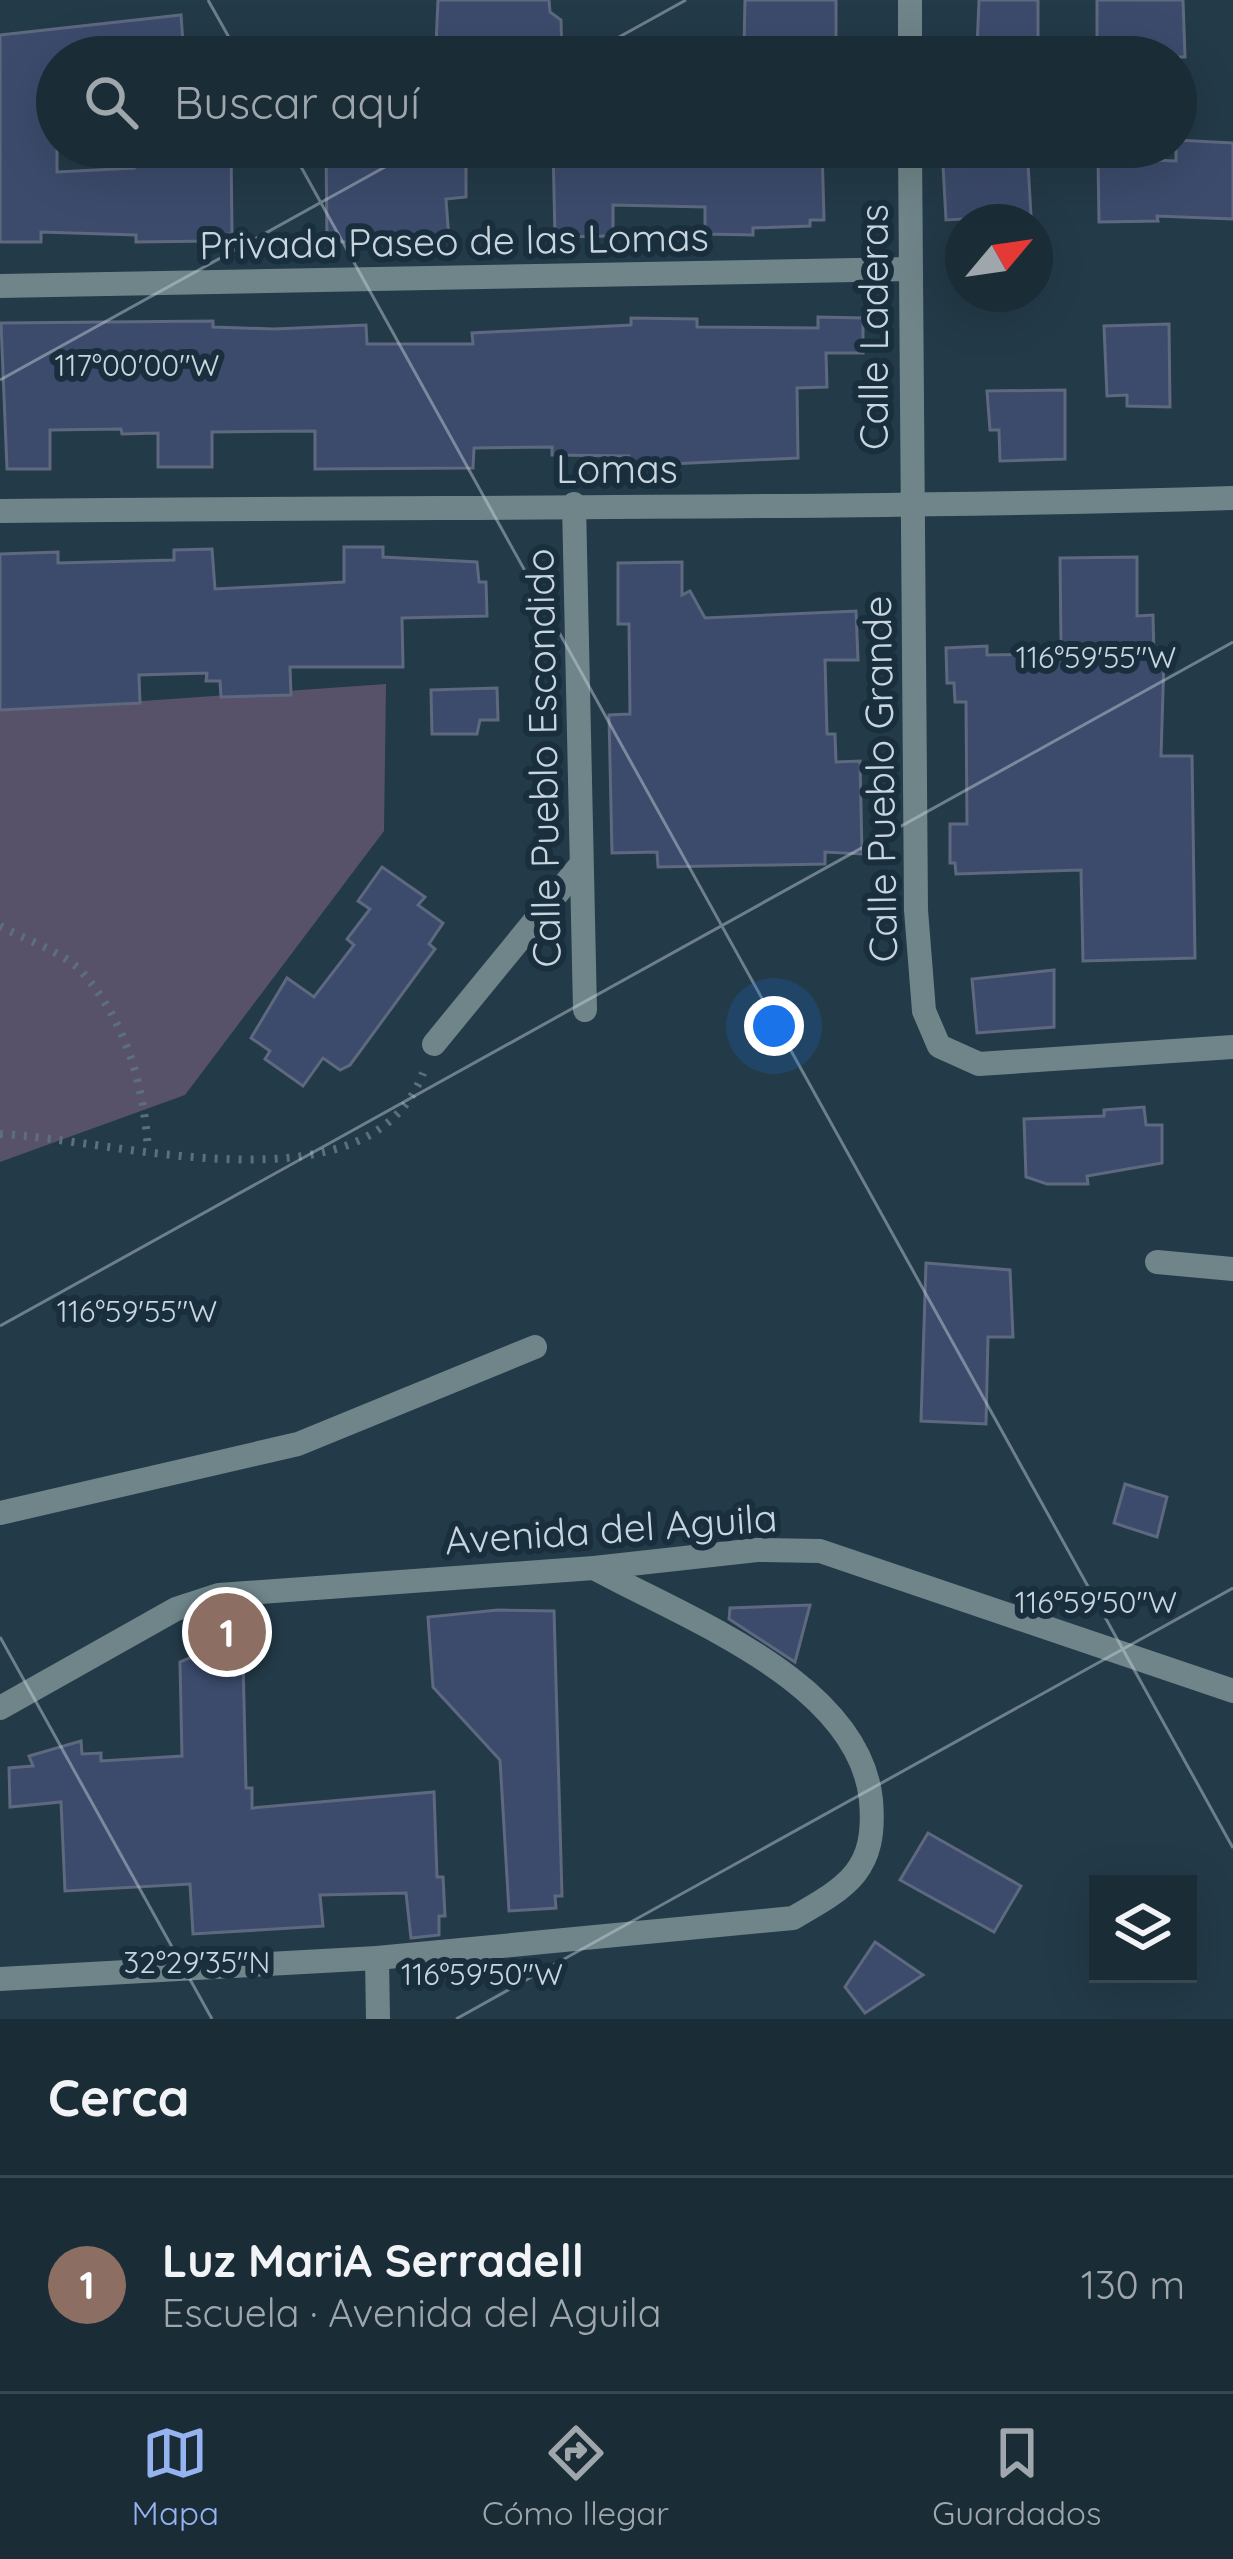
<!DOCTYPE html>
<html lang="es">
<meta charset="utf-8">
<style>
:root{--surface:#1a2c36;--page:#23343e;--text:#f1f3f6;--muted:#9fa7ad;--line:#384851;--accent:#95b2f1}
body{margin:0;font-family:Quicksand,sans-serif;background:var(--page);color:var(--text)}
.controls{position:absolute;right:36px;bottom:36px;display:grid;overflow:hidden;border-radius:0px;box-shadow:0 12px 48px #0002}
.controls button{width:108px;height:108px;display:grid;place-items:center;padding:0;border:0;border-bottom:3px solid var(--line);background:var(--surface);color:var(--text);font:60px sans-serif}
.compass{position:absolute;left:945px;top:204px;width:108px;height:108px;border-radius:50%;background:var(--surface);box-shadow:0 12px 48px #0002;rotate:61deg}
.you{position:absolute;left:774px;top:1026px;width:42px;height:42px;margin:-30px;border:9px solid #fff;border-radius:50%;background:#1a73e8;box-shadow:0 0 0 18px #1a73e833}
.badge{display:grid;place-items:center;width:78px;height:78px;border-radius:50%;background:var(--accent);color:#fff;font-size:39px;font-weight:700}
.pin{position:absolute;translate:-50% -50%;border:6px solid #fff;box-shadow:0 3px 12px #0006}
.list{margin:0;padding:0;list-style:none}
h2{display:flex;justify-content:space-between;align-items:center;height:156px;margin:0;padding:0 48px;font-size:51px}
h2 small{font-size:39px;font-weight:400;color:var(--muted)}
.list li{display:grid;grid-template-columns:78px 1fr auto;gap:36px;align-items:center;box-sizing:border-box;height:216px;padding:0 48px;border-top:3px solid var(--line)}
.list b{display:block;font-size:45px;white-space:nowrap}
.list p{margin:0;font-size:39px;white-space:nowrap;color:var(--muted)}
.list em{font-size:39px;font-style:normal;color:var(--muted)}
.icon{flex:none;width:66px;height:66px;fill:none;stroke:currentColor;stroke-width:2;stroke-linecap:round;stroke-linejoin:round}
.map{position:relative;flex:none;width:1233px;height:2019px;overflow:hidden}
.search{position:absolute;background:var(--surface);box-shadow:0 12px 48px #0002;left:36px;right:36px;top:36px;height:132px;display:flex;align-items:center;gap:30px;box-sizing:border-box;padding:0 42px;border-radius:66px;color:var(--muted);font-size:45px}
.sheet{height:372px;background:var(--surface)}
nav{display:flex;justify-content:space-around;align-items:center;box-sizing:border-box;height:168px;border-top:3px solid var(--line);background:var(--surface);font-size:33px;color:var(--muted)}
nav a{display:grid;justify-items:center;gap:6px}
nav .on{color:var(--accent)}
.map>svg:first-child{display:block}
.green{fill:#57526a}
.building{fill:#3c4b6c;stroke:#5e687f;stroke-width:3}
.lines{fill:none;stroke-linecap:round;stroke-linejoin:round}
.path{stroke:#5c707c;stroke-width:8;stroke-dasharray:3 9;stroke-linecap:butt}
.minor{stroke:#6f8589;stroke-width:24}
.ticks{fill:none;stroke:#c7d5de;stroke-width:3;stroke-opacity:0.45}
.labels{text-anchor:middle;stroke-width:12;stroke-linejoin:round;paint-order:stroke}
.street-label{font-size:39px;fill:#c7d5de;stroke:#192f3e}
.ticks-label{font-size:30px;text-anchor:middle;fill:#c7d5de;stroke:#192f3e;stroke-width:12;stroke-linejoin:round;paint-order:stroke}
</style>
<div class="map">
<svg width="1233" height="2019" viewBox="0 0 1233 2019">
<rect width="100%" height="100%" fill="#233a48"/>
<path class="green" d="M 386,684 L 384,831 L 185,1095 L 0,1162 L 0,711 Z"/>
<g class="building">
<path d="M 438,0 L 549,0 L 550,12 L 561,20 L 562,57 L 485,57 L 484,43 L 436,46 Z"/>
<path d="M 745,0 L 836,0 L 836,40 L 744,45 Z"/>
<path d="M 979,0 L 1038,0 L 1038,51 L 977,48 Z"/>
<path d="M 1097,0 L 1183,0 L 1185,57 L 1097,57 Z"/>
<path d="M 181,15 L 184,57 L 57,57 L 57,172 L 134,168 L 134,147 L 231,147 L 232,234 L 214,235 L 214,241 L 136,242 L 136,235 L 41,232 L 41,242 L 0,242 L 0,35 Z"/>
<path d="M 1176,140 L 1233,143 L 1233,219 L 1157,216 L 1158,221 L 1099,222 L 1098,158 L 1176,161 Z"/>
<path d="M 326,147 L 374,147 L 389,155 L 466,155 L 466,197 L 446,199 L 449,240 L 327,242 Z"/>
<path d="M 553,147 L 822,147 L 824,220 L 810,220 L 810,226 L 753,228 L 753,235 L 705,234 L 705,207 L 613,205 L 613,236 L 555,237 Z"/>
<path d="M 942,147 L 1027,147 L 1031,215 L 946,220 Z"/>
<path d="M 818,317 L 863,318 L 863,353 L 826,353 L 827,387 L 797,388 L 798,458 L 629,466 L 629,456 L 552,455 L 552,447 L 474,448 L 473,468 L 315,469 L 315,431 L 212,432 L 212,467 L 158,467 L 158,433 L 122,434 L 121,429 L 50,430 L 50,469 L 7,469 L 1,323 L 213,321 L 213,327 L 274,329 L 366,325 L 367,344 L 473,344 L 472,333 L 631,325 L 631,318 L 697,319 L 697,327 L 818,328 Z"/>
<path d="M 1169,324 L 1170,407 L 1127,406 L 1127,395 L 1107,396 L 1104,326 Z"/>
<path d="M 1065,390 L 1065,459 L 1000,461 L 999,430 L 990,430 L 987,391 Z"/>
<path d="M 344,547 L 383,547 L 383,557 L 477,562 L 479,582 L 486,582 L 487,616 L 402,618 L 403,667 L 290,667 L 291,695 L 221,697 L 220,681 L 206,681 L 207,673 L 139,675 L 140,703 L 0,710 L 0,554 L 58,552 L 58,563 L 174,560 L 174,550 L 212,549 L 215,589 L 344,582 Z"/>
<path d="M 1137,557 L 1137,616 L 1153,615 L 1154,659 L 1164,658 L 1161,756 L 1192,756 L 1195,958 L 1083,961 L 1081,870 L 956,874 L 955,863 L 950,863 L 950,824 L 967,824 L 966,702 L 955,702 L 954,683 L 947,683 L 946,648 L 987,646 L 987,655 L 1052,654 L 1052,644 L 1061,643 L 1060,558 Z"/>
<path d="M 682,562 L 682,595 L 690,591 L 705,618 L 856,611 L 858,660 L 825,660 L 827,734 L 835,734 L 836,762 L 860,761 L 862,854 L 825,852 L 825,864 L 658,867 L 657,852 L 612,853 L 609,715 L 630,714 L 629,624 L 618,624 L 618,563 Z"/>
<path d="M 497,688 L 498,720 L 480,720 L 477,734 L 432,734 L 431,690 Z"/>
<path d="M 382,867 L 425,897 L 418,905 L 443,923 L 429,944 L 435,949 L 350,1065 L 340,1070 L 323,1058 L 303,1086 L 265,1059 L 270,1051 L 251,1038 L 287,978 L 314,997 L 354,945 L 347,939 L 370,909 L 358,901 Z"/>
<path d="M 1054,970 L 1054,1027 L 977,1033 L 972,979 Z"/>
<path d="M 1144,1107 L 1146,1125 L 1162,1125 L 1162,1163 L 1087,1176 L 1088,1184 L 1047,1184 L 1026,1177 L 1024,1119 L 1104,1116 L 1104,1110 Z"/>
<path d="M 926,1263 L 1010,1270 L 1013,1337 L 988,1337 L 986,1424 L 921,1421 Z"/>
<path d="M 1125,1484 L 1167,1497 L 1157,1537 L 1114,1523 Z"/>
<path d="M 810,1605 L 795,1662 L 729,1619 L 730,1608 Z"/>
<path d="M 498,1610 L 554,1611 L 562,1896 L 555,1896 L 556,1908 L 509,1911 L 500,1760 L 433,1687 L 428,1617 Z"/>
<path d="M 217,1646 L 217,1660 L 243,1660 L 246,1788 L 252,1788 L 252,1808 L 434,1792 L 437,1877 L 443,1877 L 445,1916 L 439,1916 L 439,1935 L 411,1938 L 406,1893 L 320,1895 L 323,1926 L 193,1934 L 190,1884 L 65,1891 L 61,1802 L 10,1807 L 9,1768 L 33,1766 L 29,1756 L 81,1741 L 82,1754 L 101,1753 L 101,1761 L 182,1756 L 180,1662 Z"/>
<path d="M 928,1833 L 1021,1886 L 994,1932 L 900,1880 Z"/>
<path d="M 875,1942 L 923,1975 L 865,2013 L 845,1987 Z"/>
</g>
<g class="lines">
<g class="path">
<path d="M 0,926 C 24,939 63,952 81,971 C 126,1021 144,1085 148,1150"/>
<path d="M 0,1134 C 116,1139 369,1217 423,1073"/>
</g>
<g class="minor">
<path d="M 910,57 L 910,0"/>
<path d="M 910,147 L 916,910 L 924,1011 L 939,1046 L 979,1064 L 1233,1047"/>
<path d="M 0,286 L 910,269"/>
<path d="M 574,504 L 585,1010"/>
<path d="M 0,511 C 411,506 822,510 1233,498"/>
<path d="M 434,1044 L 578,868"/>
<path d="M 1157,1262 L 1233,1269"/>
<path d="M 0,1513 L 298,1444 L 535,1347"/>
<path d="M 0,1708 L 176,1609 L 219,1595 L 594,1568 L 757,1550 L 820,1551 L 1233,1691"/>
<path d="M 377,1958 L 378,2019"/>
<path d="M 0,1979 L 377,1958 L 793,1918 C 849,1886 877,1870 871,1800 C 859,1682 687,1619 594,1568"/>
</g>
</g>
<path class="ticks" d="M 208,0 L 240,57M 583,57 L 686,0M 290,147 L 1233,1848M 0,380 L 421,147M 0,1326 L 1233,642M 0,1637 L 212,2019M 456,2019 L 1233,1588"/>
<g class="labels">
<g class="street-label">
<text transform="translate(454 241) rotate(-1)" y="14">Privada Paseo de las Lomas</text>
<text transform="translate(874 327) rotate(-90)" y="14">Calle Laderas</text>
<text x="617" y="483">Lomas</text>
<text transform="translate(543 758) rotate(-91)" y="14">Calle Pueblo Escondido</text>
<text transform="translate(880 779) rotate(-91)" y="14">Calle Pueblo Grande</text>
<text transform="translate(611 1529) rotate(-4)" y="14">Avenida del Aguila</text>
</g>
</g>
<g class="ticks-label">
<text x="137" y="376">117°00'00"W</text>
<text x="1096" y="668">116°59'55"W</text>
<text x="137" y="1322">116°59'55"W</text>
<text x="1096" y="1613">116°59'50"W</text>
<text x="197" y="1973">32°29'35"N</text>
<text x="482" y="1985">116°59'50"W</text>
</g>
</svg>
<div class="controls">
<button><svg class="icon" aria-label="layers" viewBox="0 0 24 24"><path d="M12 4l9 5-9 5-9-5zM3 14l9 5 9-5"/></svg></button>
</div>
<svg class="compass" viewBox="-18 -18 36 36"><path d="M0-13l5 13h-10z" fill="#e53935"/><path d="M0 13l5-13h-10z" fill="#9fa7ad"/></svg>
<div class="you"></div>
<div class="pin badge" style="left:227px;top:1632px;background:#8d6e63">1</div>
<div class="search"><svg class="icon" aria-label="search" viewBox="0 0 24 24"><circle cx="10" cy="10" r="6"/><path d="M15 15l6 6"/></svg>Buscar aquí</div>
</div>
<section class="sheet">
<h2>Cerca<small></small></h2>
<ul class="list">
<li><span class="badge" style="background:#8d6e63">1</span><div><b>Luz MariA Serradell</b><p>Escuela · Avenida del Aguila</p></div><em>130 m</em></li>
</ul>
</section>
<nav>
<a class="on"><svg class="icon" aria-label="map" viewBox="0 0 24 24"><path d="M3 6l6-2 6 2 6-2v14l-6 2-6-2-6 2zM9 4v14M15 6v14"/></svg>Mapa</a>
<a><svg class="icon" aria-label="directions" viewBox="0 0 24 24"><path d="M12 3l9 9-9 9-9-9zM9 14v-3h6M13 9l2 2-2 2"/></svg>Cómo llegar</a>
<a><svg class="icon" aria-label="saved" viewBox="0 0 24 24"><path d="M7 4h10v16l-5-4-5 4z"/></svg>Guardados</a>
</nav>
